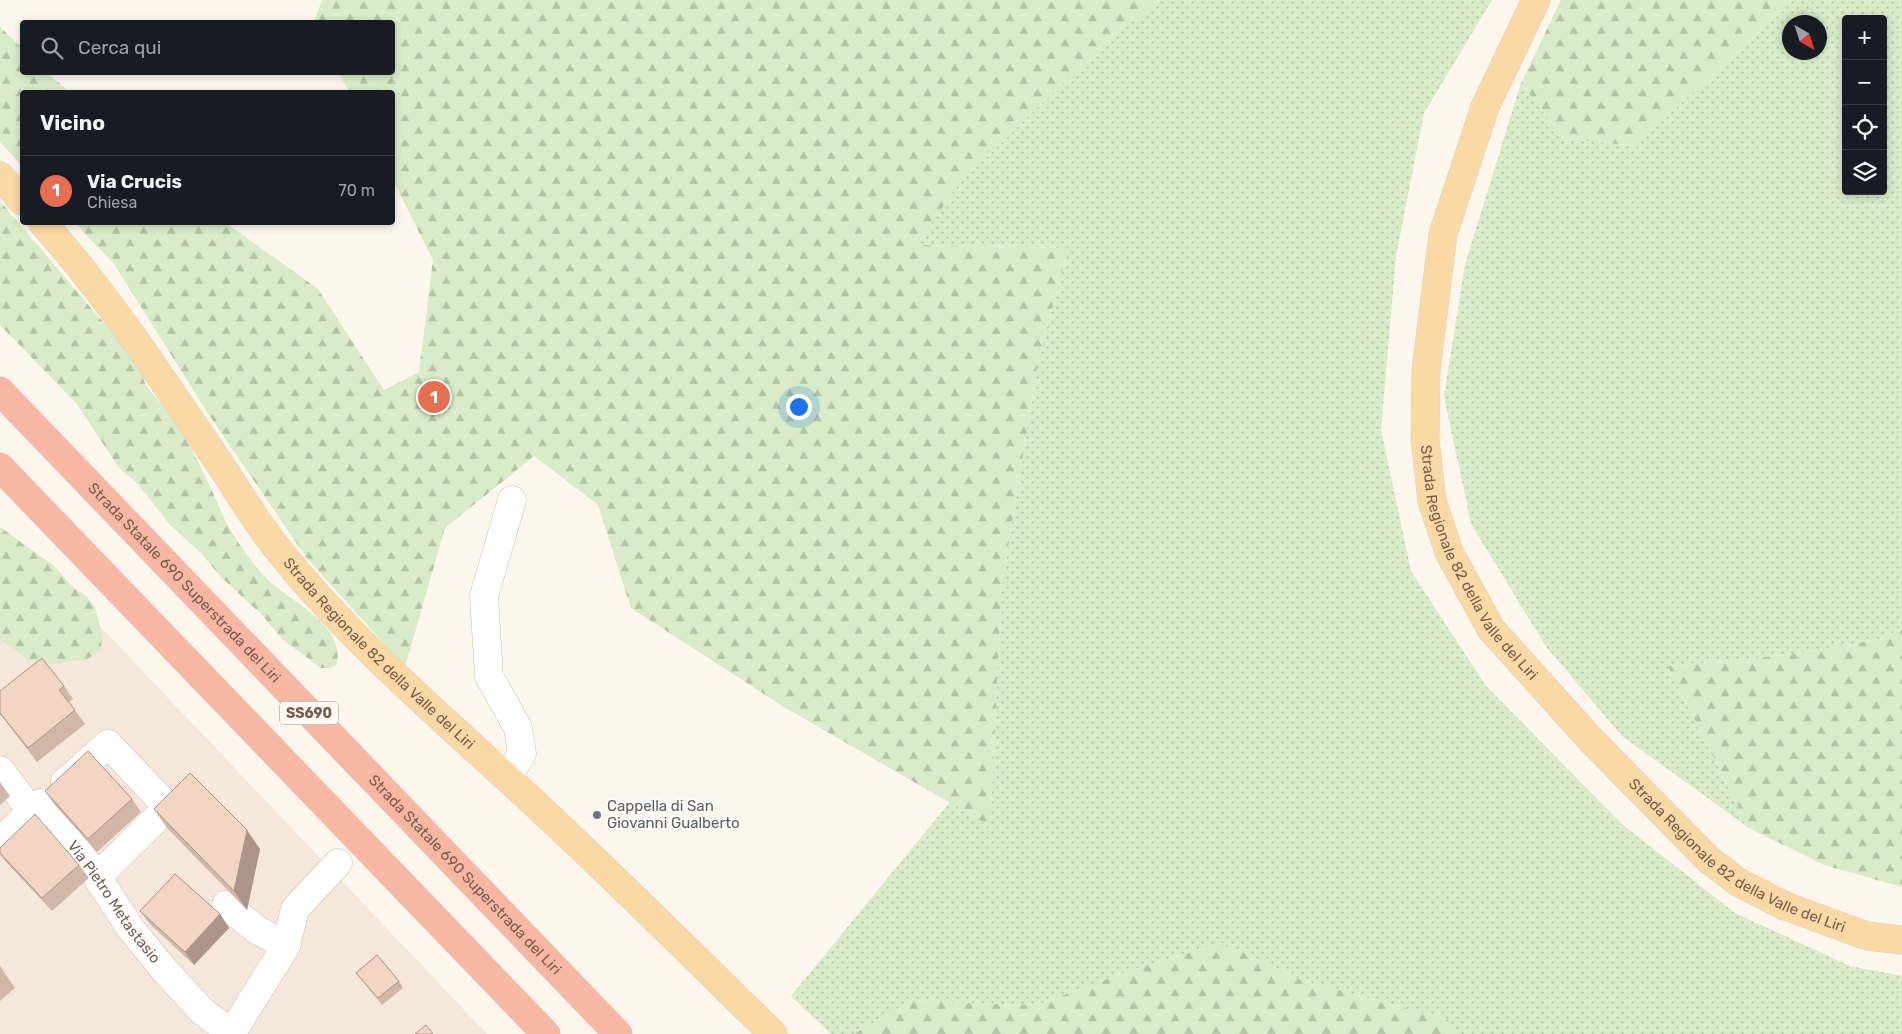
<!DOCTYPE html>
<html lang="it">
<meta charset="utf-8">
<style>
:root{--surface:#171b24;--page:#20242c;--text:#f1f3f6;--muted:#9ea1a6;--line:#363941;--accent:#e76f51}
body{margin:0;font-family:Rubik,sans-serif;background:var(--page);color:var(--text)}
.controls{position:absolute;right:15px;top:15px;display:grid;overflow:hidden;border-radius:5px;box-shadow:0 2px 8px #0003}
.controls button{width:45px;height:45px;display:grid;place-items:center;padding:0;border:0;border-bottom:1px solid var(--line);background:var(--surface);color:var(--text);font:25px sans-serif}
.compass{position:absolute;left:1782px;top:15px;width:45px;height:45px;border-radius:50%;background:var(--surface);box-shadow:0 2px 8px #0003;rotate:141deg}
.you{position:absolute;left:798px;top:406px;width:18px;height:18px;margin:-12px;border:4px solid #fff;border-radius:50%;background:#1a73e8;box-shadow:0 0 0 8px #1a73e833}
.badge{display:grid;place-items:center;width:32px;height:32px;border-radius:50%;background:var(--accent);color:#fff;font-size:16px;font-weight:700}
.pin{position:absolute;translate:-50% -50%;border:2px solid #fff;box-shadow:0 1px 5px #0006}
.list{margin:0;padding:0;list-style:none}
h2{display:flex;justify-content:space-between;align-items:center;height:65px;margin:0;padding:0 20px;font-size:21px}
h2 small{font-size:16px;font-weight:400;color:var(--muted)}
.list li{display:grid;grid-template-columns:32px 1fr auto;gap:15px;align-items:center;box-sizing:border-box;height:70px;padding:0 20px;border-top:1px solid var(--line)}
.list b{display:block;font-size:19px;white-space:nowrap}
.list p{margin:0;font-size:16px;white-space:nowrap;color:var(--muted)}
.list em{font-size:16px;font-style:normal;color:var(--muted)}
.icon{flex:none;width:28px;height:28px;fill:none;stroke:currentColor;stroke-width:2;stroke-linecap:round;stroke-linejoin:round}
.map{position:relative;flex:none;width:1902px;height:1034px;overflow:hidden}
.search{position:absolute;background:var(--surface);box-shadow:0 2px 8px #0003;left:20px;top:20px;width:375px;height:55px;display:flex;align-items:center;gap:12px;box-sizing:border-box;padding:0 18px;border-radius:5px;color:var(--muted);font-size:19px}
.panel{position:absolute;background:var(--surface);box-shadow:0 2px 8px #0003;left:20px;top:90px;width:375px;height:135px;border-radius:5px}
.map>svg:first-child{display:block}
.residential{fill:#f5e8da}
.grass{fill:url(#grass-dots);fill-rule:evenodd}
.forest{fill:url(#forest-firs)}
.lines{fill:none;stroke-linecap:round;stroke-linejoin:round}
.minor-casing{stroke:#d1beb0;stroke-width:29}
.major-casing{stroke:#dad1cd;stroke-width:29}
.highway-casing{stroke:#dad1cd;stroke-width:29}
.minor{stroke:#fff;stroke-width:28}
.major{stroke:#fbd9a5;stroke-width:28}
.highway{stroke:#f7b7a3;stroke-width:28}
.wall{fill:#d1b7a8}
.shaded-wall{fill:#aa9588}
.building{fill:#f3d5c3;stroke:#aa9588}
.worship-dot{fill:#6b7280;stroke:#fffaf3;stroke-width:2}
.labels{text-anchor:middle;stroke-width:5;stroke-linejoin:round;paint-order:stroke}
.shield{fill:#fffaf3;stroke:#a28b7f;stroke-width:1}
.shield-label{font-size:14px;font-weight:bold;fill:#7a5c4d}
.street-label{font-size:15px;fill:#7a5c4d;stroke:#fffaf3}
.worship-label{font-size:15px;fill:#5b616d;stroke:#fffaf3;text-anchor:start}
</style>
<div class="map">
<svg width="1902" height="1034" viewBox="0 0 1902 1034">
<defs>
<pattern id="grass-dots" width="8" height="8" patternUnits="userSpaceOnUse" patternTransform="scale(1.25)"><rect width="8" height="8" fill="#d8ecc9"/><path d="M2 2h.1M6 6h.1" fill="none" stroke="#b4c2a5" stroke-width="1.8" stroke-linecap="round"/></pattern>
<pattern id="forest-firs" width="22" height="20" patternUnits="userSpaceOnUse" patternTransform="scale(1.25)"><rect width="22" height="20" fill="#d8ecc9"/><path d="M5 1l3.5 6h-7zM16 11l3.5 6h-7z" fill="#b4c2a5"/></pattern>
</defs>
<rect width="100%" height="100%" fill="#fdf6ec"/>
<path class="residential" d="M 57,581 L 487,1034 L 0,1034 L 0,630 Z"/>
<g class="grass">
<path d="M 1166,0 L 1492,0 L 1424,113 L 1396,256 L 1381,430 L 1411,571 L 1486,686 L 1623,825 L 1735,913 L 1850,966 L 1902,976 L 1902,1034 L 1460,1034 L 1447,1019 L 1301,980 L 1222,943 L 1128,971 L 1037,1005 L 911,1001 L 854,1034 L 831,1034 L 791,996 L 950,802 L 990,826 L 1002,585 L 1038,361 L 1068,248 L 916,245 L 957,186 L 1114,33 Z"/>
<path d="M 1786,0 L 1902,0 L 1902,629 L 1876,640 L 1787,655 L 1668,666 L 1749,828 L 1622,736 L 1547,648 L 1471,524 L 1444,396 L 1465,264 L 1521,83 L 1563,138 L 1634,146 L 1758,33 ZM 1846,19 L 1883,19 L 1883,191 L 1846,191 ZM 1790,22 L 1820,22 L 1820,52 L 1790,52 Z"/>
</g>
<g class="forest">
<path d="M 322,0 L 1166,0 L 1114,33 L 957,186 L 917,245 L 1068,248 L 1038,361 L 1002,585 L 990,826 L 784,707 L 631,608 L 598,505 L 534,456 L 445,528 L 405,667 L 306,557 L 207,412 L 114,264 L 75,223 L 226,223 L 318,289 L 384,390 L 419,372 L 433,260 L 393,180 L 392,92 L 349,92 L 339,73 L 392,72 L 392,22 L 314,22 Z"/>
<path d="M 1561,0 L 1786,0 L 1758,33 L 1634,146 L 1563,138 L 1521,83 Z"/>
<path d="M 0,27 L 22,48 L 22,72 L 48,73 L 69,92 L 22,92 L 22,166 L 0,142 Z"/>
<path d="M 0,201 L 137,362 C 140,368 142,376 145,383 C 151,393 159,401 166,410 C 176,421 184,436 191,448 C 204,472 214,496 225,520 C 234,538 253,564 267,579 C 289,601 348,626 336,665 L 330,668 L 321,668 L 282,639 L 262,615 L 222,578 L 200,552 L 170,525 L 138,484 L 119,468 L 77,404 L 0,325 Z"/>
<path d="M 0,527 L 55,567 L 74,588 L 86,596 L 95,607 L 102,634 L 101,649 L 88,659 L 43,665 L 28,660 L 0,639 Z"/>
<path d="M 1902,629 L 1902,887 L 1824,865 L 1749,828 L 1668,666 L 1787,655 L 1876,640 Z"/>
<path d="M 1222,943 L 1301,980 L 1447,1019 L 1460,1034 L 854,1034 L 911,1001 L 1037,1005 L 1128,971 Z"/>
</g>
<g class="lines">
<defs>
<g id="minor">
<path d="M 0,770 L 32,812"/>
<path d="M 507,778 L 522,754 L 518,728 L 489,676 L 484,596 L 512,500"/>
<path d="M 65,782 L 108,744 L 168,807 L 97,877"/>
<path id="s1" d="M 0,841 L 41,803 L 97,877 L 131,929 L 167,973 L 203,1012 L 232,1033"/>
<path d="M 226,905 L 257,930 L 286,946"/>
<path d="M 231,1034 L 286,946 L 295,909 L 338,863"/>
</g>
<g id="major">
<path id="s2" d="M 1536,0 L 1485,107 L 1443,234 L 1426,370 L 1425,439 L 1432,501 L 1449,552 L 1491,629 L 1591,740 L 1708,859 L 1738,882 L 1785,906 L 1867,936 L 1902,940"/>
<path d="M 0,176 L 22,201"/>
<path id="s3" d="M 42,222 C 107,295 161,377 215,457 C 236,487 254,520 277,548 C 344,633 427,705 507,778 C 598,861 685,948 773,1034"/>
</g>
<g id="highway">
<path id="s4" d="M 0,391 L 618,1034"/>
<path d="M 0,467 L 546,1034"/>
</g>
</defs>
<use href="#minor" class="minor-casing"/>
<use href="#major" class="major-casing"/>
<use href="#highway" class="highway-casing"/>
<use href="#minor" class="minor"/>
<use href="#major" class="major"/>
<use href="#highway" class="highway"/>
</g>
<g class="wall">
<path d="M 64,686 L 73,699 L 69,702 L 85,724 L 37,762 L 0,714 L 0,691 Z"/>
<path d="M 0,782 L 10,796 L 0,805 Z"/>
<path d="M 45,791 L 132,799 L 141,812 L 97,852 L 54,804 Z"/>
<path d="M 154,809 L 260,849 L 247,910 L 167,828 Z"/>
<path d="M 0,848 L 79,865 L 89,878 L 52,911 L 7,863 L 0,854 Z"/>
<path d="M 140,911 L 220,914 L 229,928 L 194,965 L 150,924 Z"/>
<path d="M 0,966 L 15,988 L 0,1001 Z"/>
<path d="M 356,973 L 399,981 L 403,988 L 382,1005 Z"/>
</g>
<g class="shaded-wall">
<path d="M 247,830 L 260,849 L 247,910 L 234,891 Z"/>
<path d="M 220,914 L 229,928 L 194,965 L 185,952 Z"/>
</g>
<g class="building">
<path d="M 42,658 L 64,686 L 59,690 L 75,710 L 28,748 L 0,713 L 0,691 Z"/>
<path d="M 88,751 L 132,799 L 88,839 L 45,791 Z"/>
<path d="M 190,773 L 247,830 L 234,891 L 154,809 Z"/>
<path d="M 35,814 L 79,865 L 42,898 L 0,853 L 0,848 Z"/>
<path d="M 175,874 L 220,914 L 185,952 L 140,911 Z"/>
<path d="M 377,955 L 399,981 L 378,998 L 356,973 Z"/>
<path d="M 426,1025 L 433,1034 L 415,1034 Z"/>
</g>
<circle class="worship-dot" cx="597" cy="815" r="5"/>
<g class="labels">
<rect class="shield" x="280" y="701.5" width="58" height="23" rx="4"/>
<g class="shield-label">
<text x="309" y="718">SS690</text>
</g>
<g class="street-label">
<text dy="5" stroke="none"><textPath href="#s2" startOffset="596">Strada Regionale 82 della Valle del Liri</textPath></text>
<text dy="5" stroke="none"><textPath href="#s4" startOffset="266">Strada Statale 690 Superstrada del Liri</textPath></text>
<text dy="5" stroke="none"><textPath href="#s3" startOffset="549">Strada Regionale 82 della Valle del Liri</textPath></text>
<text dy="5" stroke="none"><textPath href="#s2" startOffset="1001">Strada Regionale 82 della Valle del Liri</textPath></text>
<text dy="5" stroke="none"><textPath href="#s4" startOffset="671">Strada Statale 690 Superstrada del Liri</textPath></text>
<text dy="5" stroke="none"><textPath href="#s1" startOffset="179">Via Pietro Metastasio</textPath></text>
</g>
<g class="worship-label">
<text x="607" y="811">Cappella di San<tspan x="607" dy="17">Giovanni Gualberto</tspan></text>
</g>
</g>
</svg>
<div class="controls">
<button>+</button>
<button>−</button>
<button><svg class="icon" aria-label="locate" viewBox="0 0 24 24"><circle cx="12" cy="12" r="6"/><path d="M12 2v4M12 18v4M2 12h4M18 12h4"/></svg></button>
<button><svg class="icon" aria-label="layers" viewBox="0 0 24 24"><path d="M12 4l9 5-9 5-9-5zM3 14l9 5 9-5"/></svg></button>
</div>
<svg class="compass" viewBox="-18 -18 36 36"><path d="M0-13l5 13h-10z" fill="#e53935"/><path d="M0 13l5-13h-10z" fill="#9ea1a6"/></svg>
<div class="you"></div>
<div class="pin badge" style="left:434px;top:397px">1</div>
<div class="search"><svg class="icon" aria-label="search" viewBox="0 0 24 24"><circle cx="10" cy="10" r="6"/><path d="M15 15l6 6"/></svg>Cerca qui</div>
<section class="panel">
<h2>Vicino<small></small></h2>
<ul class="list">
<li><span class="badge">1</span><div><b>Via Crucis</b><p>Chiesa</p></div><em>70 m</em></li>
</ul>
</section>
</div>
